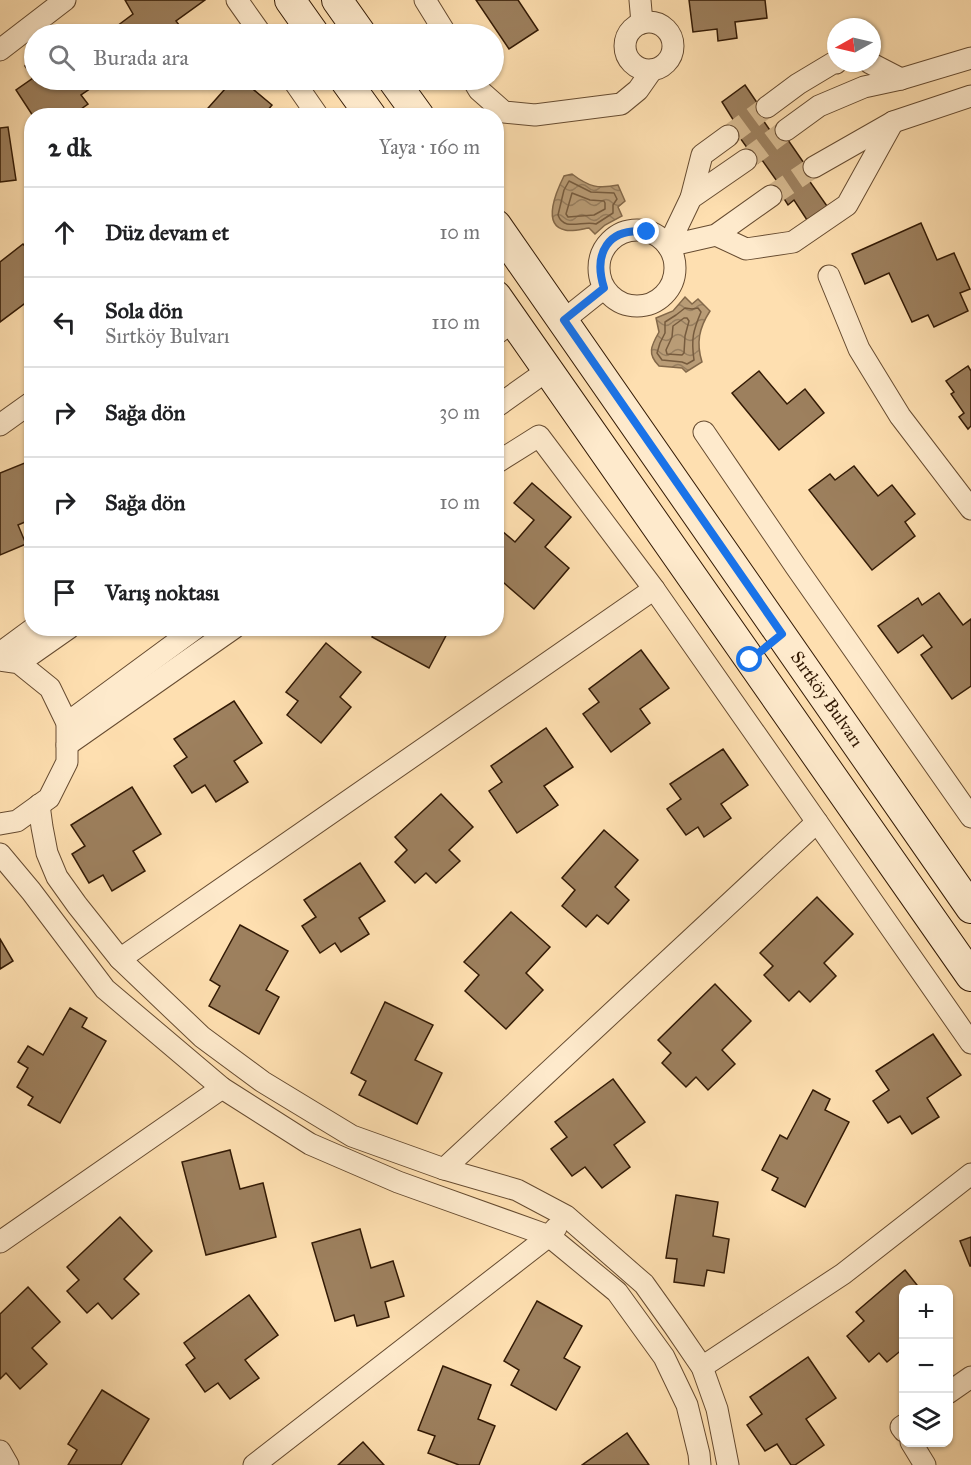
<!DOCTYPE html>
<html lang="tr">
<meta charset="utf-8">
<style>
:root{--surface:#fff;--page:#f2f2f2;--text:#202124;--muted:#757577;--line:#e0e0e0}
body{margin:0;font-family:"IM FELL Great Primer",serif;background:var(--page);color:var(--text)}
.controls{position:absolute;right:18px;bottom:18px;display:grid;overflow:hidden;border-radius:12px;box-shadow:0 2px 4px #0004}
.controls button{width:54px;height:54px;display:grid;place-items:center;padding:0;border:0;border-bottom:2px solid var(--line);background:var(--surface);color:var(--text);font:30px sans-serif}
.compass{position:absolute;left:827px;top:18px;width:54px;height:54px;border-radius:50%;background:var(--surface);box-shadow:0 2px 4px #0004;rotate:262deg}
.stop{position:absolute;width:18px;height:18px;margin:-14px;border:4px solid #1a73e8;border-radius:50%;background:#fff}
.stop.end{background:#1a73e8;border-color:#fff;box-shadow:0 2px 6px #0008}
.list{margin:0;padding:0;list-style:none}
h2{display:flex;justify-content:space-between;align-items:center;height:78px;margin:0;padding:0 24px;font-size:26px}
h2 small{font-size:20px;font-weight:400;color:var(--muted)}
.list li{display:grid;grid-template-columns:39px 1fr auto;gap:18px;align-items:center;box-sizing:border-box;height:90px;padding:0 24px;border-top:2px solid var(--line)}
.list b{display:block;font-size:22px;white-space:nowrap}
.list p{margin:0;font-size:20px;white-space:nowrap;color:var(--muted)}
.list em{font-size:20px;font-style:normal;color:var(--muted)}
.icon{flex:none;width:33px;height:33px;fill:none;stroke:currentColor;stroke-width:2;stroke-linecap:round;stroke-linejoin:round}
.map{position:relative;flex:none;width:971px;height:1465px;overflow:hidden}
.search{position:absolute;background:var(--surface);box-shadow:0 2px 4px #0004;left:24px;top:24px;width:480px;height:66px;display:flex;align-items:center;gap:15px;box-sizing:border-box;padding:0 21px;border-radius:33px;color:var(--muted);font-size:22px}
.panel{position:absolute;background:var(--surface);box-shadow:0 2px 4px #0004;left:24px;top:108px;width:480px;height:528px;border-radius:24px}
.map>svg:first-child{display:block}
.water{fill:url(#water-waves);stroke:#836849;stroke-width:1.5}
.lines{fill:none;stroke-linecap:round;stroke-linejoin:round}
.shore{stroke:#765b3e;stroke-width:1.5}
.building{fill:#9d805e;stroke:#331a05;stroke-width:1.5}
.minor-tunnel{stroke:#d5b88e;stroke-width:21;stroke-dasharray:21 10;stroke-linecap:butt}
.minor-casing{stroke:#664b30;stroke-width:23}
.secondary-casing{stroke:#331a05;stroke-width:32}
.minor{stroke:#feeacc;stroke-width:21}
.secondary{stroke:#feeacc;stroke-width:30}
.route{stroke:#1a73e8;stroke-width:8}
.labels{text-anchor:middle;stroke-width:4.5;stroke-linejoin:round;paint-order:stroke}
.street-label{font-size:18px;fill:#331a05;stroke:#feeacc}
</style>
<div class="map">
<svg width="971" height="1465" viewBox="0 0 971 1465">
<defs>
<pattern id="water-waves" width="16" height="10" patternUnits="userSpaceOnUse" patternTransform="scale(1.5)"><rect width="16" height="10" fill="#b99c76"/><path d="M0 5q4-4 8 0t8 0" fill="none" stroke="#977e5f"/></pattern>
</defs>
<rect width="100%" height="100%" fill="#fedfb0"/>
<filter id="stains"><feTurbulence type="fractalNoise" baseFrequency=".00333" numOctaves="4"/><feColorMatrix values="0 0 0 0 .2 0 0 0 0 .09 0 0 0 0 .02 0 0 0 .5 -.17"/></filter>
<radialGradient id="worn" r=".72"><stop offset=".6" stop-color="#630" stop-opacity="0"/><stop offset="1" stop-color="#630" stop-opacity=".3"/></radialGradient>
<g class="water">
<path d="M 572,174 C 589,187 598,189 618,185 L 625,201 L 618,207 L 622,216 L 605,225 L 595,234 L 589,228 C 582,229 572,232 565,230 C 541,225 557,190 564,176 Z"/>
<path d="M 685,297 L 692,304 L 698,299 L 710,311 C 699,328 696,343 702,362 L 686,372 L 682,368 L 659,366 C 647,354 651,346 659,332 L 656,318 L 673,311 Z"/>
</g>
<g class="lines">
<g class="shore">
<path d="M 569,181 L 591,192 L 614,193 L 617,199 L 613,205 L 613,213 L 596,224 C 583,220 564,232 558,215 L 564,190 Z"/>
<path d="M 572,193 L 590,200 L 604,201 L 605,203 L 605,209 L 594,215 L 568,217 L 566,214 Z"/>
<path d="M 685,308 L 692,309 L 698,308 L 701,312 C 693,331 691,339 694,360 L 687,364 L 682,362 L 662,360 L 657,353 L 660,343 L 665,333 L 665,322 L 676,315 Z"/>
<path d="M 684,318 L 687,318 L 689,321 L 685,336 L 684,353 L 682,355 L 667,354 L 666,350 L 672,337 L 673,326 Z"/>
</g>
</g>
<g class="building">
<path d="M 125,0 L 205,0 L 176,21 L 186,34 L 124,34 L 117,26 L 133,14 Z"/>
<path d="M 476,0 L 518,0 L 538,30 L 509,49 Z"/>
<path d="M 689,0 L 765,0 L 767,18 L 735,22 L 737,38 L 718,41 L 717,29 L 693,32 Z"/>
<path d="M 84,25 L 90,34 L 71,34 Z"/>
<path d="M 34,60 L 34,80 L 103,80 L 81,95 L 88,104 L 71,116 L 57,116 L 52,109 L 43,116 L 33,116 L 16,90 L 33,78 L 25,66 Z"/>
<path d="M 233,80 L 242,80 L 272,105 L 263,116 L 201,116 Z"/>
<path d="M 745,85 L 758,104 L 754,107 L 780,145 L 788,140 L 806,166 L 801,169 L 827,206 L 807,220 L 794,200 L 788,205 L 776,186 L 779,184 L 762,160 L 758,163 L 730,124 L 734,121 L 722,102 Z"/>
<path d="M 8,127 L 16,180 L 0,182 L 0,128 Z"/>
<path d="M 921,223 L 937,260 L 954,253 L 970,289 L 960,293 L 968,311 L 934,327 L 928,315 L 912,322 L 889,273 L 865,284 L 852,254 Z"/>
<path d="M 23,244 L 32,254 L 32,298 L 0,322 L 0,262 Z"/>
<path d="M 968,366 L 971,371 L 971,426 L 968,429 L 959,417 L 964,413 L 951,394 L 954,392 L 946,381 Z"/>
<path d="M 759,371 L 787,404 L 805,389 L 824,413 L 779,450 L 732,393 Z"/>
<path d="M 32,460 L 32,519 L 18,525 L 26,544 L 0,555 L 0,473 Z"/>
<path d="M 854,466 L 878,496 L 892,485 L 915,514 L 905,522 L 915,536 L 872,570 L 809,490 L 830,474 L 835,480 Z"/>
<path d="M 532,483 L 571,517 L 545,547 L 569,568 L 534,609 L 496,576 L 496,526 L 515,542 L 534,520 L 514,503 Z"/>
<path d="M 939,593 L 963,625 L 971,619 L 971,686 L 952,699 L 921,655 L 932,647 L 923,635 L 898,653 L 878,626 L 918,598 L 922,605 Z"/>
<path d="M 377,628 L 450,628 L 429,668 L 372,637 Z"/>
<path d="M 326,643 L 361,672 L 340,697 L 351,707 L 321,743 L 287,715 L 298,701 L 286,692 Z"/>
<path d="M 641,650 L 669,688 L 640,709 L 650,723 L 611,752 L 583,714 L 599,702 L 589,689 Z"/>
<path d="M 234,701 L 262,743 L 234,761 L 248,782 L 216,802 L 205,785 L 192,793 L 174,766 L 187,757 L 174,739 Z"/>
<path d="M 546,728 L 573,767 L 544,786 L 558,805 L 517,833 L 489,791 L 502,782 L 491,766 Z"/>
<path d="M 723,749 L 748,785 L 721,804 L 731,818 L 704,837 L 698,827 L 686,835 L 667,809 L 681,799 L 670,784 Z"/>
<path d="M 132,787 L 161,834 L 133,851 L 145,871 L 112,891 L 103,875 L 89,883 L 72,854 L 85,846 L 71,825 Z"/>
<path d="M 441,794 L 473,827 L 449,850 L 460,861 L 436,883 L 426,873 L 415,883 L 395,862 L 407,850 L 395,837 Z"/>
<path d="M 604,830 L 638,860 L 615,887 L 629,900 L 608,924 L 597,915 L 586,927 L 562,906 L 575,890 L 562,878 Z"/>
<path d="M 360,863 L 385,901 L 359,918 L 369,934 L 341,952 L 335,943 L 320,953 L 302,926 L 316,917 L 304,900 Z"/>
<path d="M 817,897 L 853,934 L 824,963 L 836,976 L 810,1002 L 799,991 L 789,1001 L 764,975 L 773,966 L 760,953 Z"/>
<path d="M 511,912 L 550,947 L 526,973 L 543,990 L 506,1029 L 465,991 L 479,975 L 464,962 Z"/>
<path d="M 240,925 L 288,951 L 266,990 L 279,997 L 259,1034 L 209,1006 L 220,986 L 210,980 Z"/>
<path d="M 0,939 L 13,961 L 0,969 Z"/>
<path d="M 715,984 L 751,1021 L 722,1050 L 735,1064 L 708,1090 L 696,1077 L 686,1087 L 662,1063 L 671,1053 L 658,1040 Z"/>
<path d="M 385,1002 L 433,1025 L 415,1060 L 442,1073 L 417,1124 L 359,1095 L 366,1081 L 351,1073 Z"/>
<path d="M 70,1008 L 87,1018 L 82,1027 L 106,1041 L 60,1123 L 28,1105 L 33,1097 L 17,1087 L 28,1068 L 18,1062 L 28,1046 L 43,1055 Z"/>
<path d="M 933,1034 L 961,1075 L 927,1098 L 939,1117 L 912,1134 L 900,1116 L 888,1123 L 873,1101 L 889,1090 L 876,1071 Z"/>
<path d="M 613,1079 L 645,1122 L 614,1145 L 630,1167 L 602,1188 L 585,1167 L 572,1176 L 551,1149 L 567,1137 L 555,1122 Z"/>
<path d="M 813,1090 L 830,1099 L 825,1110 L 849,1122 L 805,1207 L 772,1190 L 778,1178 L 762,1170 L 780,1135 L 787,1139 Z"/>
<path d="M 230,1150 L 240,1189 L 263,1183 L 276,1237 L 206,1255 L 182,1162 Z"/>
<path d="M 676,1195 L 718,1202 L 713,1236 L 729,1239 L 724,1273 L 707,1270 L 704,1286 L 674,1282 L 677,1259 L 666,1258 Z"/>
<path d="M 120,1217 L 152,1251 L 124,1279 L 139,1294 L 112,1319 L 98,1303 L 87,1313 L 67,1291 L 79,1280 L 67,1267 Z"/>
<path d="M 360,1229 L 371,1268 L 393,1261 L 404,1296 L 385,1302 L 389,1317 L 357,1326 L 354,1315 L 335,1321 L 312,1243 Z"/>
<path d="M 971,1237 L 971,1266 L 970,1266 L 960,1241 Z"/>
<path d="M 905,1270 L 921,1290 L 904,1290 L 904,1348 L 887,1362 L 879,1353 L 869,1362 L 847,1336 L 864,1321 L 856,1312 Z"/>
<path d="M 28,1287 L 60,1322 L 32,1348 L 47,1364 L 20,1389 L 6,1373 L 0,1379 L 0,1314 Z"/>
<path d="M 249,1295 L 278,1335 L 245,1360 L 259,1378 L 230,1399 L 218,1383 L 205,1392 L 186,1365 L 195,1358 L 184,1343 Z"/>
<path d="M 537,1301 L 582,1326 L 564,1358 L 580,1367 L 556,1410 L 511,1385 L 519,1370 L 504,1361 Z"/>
<path d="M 808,1357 L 836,1398 L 806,1419 L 824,1445 L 795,1465 L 791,1465 L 777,1444 L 765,1451 L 747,1425 L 762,1414 L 750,1397 Z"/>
<path d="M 443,1366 L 491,1385 L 478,1419 L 495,1426 L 479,1465 L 459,1465 L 428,1453 L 435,1436 L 418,1430 Z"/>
<path d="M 102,1390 L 149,1419 L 121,1465 L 68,1465 L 77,1450 L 68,1444 Z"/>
<path d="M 627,1433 L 649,1465 L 582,1465 Z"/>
<path d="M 363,1442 L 384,1465 L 338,1465 Z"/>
</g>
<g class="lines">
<g class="minor-tunnel">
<path d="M 728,136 L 767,107"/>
<path d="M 746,160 L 786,130"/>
<path d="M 771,196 L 814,167"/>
</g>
<defs>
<g id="minor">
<path d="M 237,0 L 261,34"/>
<path d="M 425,0 L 446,34"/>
<path d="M 640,0 L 642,23"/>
<circle cx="649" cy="46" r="24"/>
<path d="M 0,50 L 65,0"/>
<path d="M 870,63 L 901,79"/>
<path d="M 293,80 L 318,116"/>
<path d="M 473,80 L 479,90 L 504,112 L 535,115 L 621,104 L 638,90 L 652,70"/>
<path d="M 767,107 L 798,84 L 833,63 L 836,63"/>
<path d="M 786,130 L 819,106 L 864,87 L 901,79 L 971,58"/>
<path d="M 746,160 L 691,198 L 668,246 L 716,235 L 771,196"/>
<path d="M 814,167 L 893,122 L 971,96"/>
<path d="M 691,198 L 702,155 L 728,136"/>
<circle cx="637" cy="268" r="38"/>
<path d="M 716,235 L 746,249 L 793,242 L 847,205 L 893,122"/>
<path d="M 829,276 L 859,349 L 900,416 L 971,509"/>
<path d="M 564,320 L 604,288"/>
<path d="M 496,334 L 514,321"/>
<path d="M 496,407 L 548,370"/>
<path d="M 0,425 L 32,402"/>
<path d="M 704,432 L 796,567 L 971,817"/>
<path d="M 496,463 L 539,436 L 654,589"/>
<path d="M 0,653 L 34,628"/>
<path d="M 0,660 L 19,663 L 50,688 L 67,723 L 67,762 L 49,798 L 17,821 L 0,824"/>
<path d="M 19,663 L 69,628"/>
<path d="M 67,723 L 196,628"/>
<path d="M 67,745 L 234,628"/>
<path d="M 39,805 L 42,827 L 47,853 L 57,877 L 77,905 L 120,959 L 202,1037 L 263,1082 L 352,1136 L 444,1169 L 517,1190 L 566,1216 L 644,1284 L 674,1326 L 702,1367 L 717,1409 L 728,1465"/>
<path d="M 817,822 L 971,1043"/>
<path d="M 0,854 L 31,891 L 105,989 L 222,1088 L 310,1144 L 398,1182 L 549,1236 L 617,1292 L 664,1357 L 687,1405 L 699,1454 L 700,1465"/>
<path d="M 120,959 L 654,589 L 817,822 L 444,1169"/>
<path d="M 0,1242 L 222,1088"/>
<path d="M 702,1367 L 843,1274 L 971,1174"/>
<path d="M 948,1393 L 971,1377"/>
<path d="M 904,1425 L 901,1427 L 904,1431"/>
<path d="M 911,1442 L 925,1465"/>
<path d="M 0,1451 L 8,1465"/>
<path d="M 254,1465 L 549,1236 L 556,1228"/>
</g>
<g id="secondary">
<path d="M 290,0 L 314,34"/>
<path d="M 337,0 L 361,34"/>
<path d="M 345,80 L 371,116"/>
<path d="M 393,80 L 419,116"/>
<path d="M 496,225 L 971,908"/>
<path d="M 496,296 L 971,976"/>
</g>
</defs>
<use href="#minor" class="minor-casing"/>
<use href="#secondary" class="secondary-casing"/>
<use href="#minor" class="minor"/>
<use href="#secondary" class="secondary"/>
</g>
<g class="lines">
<path class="route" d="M 647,232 C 608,227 593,253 604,288 L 564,320 L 782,634 L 750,660"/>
</g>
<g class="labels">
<g class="street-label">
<text transform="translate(827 699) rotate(55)" y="6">Sırtköy Bulvarı</text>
</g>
</g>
<rect width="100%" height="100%" filter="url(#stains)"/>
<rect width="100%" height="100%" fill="url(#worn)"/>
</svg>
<div class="controls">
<button>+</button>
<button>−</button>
<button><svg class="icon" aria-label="layers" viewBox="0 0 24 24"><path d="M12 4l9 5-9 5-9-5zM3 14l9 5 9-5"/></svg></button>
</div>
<svg class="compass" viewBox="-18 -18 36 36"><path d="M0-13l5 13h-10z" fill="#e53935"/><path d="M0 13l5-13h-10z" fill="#757577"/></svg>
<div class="stop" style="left:750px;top:660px"></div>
<div class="stop end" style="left:647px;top:232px"></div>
<div class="search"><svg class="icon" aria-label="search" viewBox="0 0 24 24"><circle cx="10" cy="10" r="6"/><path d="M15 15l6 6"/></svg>Burada ara</div>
<section class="panel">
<h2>2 dk<small>Yaya · 160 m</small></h2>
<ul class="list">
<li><svg class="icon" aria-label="ahead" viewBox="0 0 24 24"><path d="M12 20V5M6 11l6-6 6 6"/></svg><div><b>Düz devam et</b></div><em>10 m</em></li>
<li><svg class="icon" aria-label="left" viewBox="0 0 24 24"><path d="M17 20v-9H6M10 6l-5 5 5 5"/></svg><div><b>Sola dön</b><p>Sırtköy Bulvarı</p></div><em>110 m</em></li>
<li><svg class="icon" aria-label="right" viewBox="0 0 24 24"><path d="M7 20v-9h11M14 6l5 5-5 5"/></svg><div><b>Sağa dön</b></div><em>30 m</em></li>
<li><svg class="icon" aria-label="right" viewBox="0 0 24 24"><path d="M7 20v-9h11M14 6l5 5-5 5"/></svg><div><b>Sağa dön</b></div><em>10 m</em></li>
<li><svg class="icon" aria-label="arrive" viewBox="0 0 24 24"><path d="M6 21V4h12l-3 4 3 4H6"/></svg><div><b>Varış noktası</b></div></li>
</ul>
</section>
</div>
